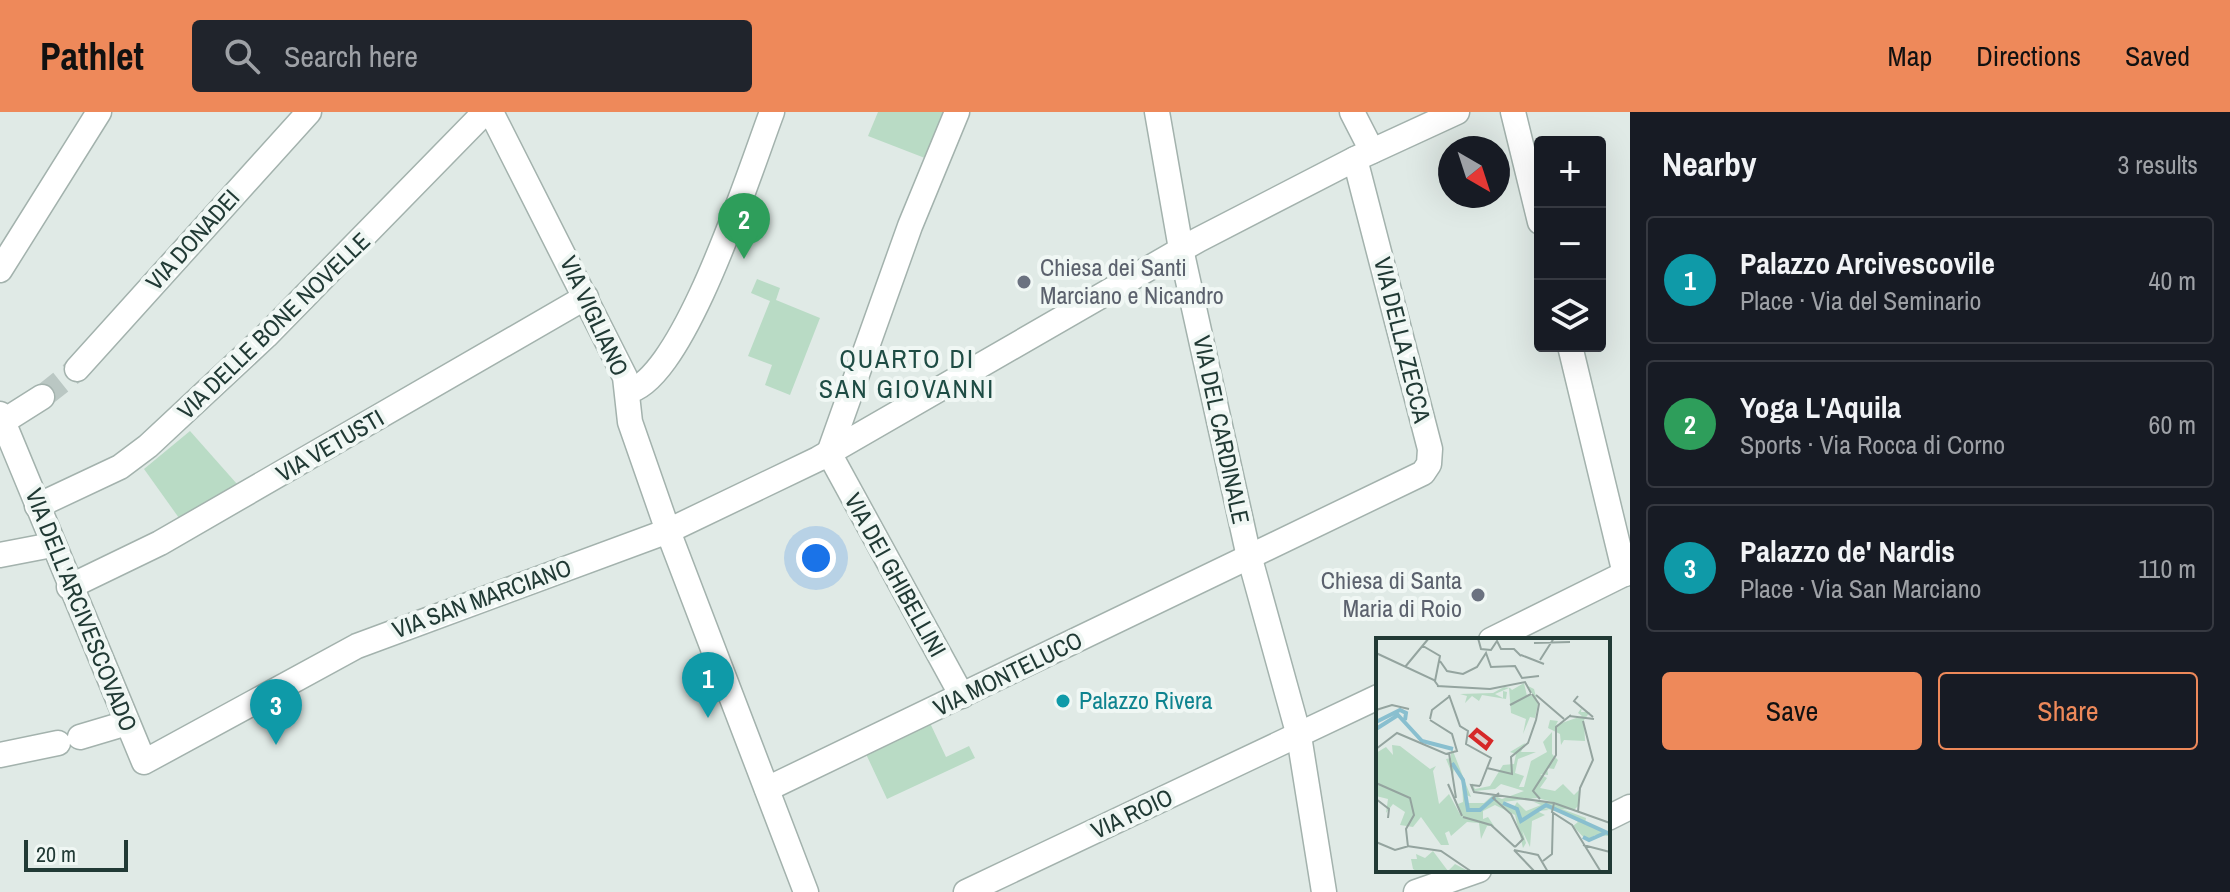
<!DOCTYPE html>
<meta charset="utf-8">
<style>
:root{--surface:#171b24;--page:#20242c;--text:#f1f3f6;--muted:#9ea1a6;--line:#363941;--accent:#ee895a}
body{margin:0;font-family:"Archivo Narrow",sans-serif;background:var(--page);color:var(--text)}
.controls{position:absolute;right:24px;top:24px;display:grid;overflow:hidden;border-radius:8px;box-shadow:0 8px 32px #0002}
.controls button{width:72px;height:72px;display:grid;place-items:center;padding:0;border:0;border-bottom:2px solid var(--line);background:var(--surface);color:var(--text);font:40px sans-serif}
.compass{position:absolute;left:1438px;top:24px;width:72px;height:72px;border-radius:50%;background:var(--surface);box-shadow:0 8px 32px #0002;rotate:141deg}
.scale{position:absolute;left:24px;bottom:20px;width:104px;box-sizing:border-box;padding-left:8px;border:4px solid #213a35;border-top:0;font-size:22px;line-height:28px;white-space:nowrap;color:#213a35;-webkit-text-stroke:6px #f0f7f4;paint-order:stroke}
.you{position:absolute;left:816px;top:446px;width:28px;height:28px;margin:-20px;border:6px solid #fff;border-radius:50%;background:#1a73e8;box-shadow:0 0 0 12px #1a73e833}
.badge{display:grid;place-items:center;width:52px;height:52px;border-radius:50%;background:var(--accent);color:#fff;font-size:26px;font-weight:700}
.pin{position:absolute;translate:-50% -66px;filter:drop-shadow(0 2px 4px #0008)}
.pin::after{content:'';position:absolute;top:42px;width:28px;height:24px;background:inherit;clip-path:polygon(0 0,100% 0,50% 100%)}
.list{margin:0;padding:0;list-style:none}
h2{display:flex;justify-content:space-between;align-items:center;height:104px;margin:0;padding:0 32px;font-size:34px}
h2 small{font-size:26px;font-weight:400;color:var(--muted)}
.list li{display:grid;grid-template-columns:52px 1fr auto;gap:24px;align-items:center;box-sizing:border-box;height:128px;margin:0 16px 16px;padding:0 16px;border:2px solid var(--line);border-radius:8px}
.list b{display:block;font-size:30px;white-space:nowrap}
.list p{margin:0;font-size:26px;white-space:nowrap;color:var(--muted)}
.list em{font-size:26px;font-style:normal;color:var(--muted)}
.actions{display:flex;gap:16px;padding:24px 32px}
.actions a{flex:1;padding:18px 0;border:2px solid var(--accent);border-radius:8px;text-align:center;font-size:28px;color:var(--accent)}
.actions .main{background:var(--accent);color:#111}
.icon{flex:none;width:44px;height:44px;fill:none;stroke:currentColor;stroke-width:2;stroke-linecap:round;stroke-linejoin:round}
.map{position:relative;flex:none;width:1630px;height:780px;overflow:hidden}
header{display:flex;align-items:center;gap:48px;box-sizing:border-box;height:112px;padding:0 40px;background:var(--accent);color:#111}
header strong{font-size:38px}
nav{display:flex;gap:44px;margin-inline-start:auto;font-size:28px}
.search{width:560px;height:72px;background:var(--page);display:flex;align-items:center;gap:20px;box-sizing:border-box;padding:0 28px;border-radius:8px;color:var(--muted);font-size:30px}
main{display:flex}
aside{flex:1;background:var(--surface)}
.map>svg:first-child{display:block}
.green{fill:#b9dbc5}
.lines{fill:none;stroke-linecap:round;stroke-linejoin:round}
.minor-tunnel{stroke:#bac7c3;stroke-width:24;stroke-dasharray:24 12;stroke-linecap:butt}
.minor-casing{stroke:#a3b2ad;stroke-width:27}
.minor{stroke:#fff;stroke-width:24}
.worship-dot{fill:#6b7280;stroke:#f0f7f4;stroke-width:3}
.culture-dot{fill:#0f9aa8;stroke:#f0f7f4;stroke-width:3}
.labels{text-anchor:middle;stroke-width:8;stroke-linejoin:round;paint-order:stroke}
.street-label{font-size:24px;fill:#213a35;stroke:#f0f7f4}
.worship-label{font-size:24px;fill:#5b616d;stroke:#f0f7f4;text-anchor:start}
.culture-label{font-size:24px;fill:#0d838f;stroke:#f0f7f4;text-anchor:start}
.neighbourhood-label{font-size:26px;letter-spacing:2px;fill:#1e4c44;stroke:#f0f7f4}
.inset-river{fill:none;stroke:#89bfcf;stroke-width:4}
.inset-road{fill:none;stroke:#94a49f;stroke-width:2}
.view{fill:#d62828;fill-opacity:0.15;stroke:#d62828;stroke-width:4}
.inset-edge{fill:none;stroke:#213a35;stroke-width:4}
</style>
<header>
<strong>Pathlet</strong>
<div class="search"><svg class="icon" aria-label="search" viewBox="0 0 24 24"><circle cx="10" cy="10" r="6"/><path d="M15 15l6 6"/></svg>Search here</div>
<nav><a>Map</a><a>Directions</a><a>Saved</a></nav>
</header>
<main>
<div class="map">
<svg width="1630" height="780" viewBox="0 0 1630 780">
<rect width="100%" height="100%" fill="#e0eae6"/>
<g class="green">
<path d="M 878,0 L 948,0 L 930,48 L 868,24 Z"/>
<path d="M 757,167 L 780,176 L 776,188 L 820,206 L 790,283 L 765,273 L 772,253 L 748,244 L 770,189 L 751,181 Z"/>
<path d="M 190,319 L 237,372 L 179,406 L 144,357 Z"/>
<path d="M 930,611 L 946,645 L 969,634 L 975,646 L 887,687 L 866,642 Z"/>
</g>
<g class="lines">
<path class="minor-tunnel" d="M 42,285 L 77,257"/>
<defs>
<g id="minor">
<path d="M 491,0 L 625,265 L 630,310 L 668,419 L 806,780"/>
<path d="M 1157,0 L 1181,137 L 1247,436 L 1299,624 L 1324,780"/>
<path d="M 1352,0 L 1372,39"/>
<path d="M 1513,0 L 1540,110"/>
<path d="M 0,158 L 99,0"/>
<path d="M 1570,234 L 1625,462"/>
<path d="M 77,257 L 309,0"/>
<path d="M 628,279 C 684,268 751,55 772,0"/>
<path d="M 0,302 L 144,650 L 357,534 L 668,419 L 818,347 L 1198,128 L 1355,47 L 1457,0"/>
<path d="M 4,309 L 42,285"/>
<path d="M 829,341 L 910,114 L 957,0"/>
<path d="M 829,341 L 962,584"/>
<path d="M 37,394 L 120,355 L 148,334 L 266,224 L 485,0"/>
<path d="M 0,443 L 52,433"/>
<path d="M 69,475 L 160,431 L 586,185"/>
<path d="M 1491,528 L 1630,459"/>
<path d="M 80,625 L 127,611"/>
<path d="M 0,643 L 58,631"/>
<path d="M 767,677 L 1423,361 L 1429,352 L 1430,337 L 1355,47"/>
<path d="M 1608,706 L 1630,695"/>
<path d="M 966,780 L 1378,585"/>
<path d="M 1416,780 L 1479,758"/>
</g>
</defs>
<use href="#minor" class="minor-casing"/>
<use href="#minor" class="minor"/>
</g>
<g class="worship-dot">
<circle cx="1024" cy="170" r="8"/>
<circle cx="1478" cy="483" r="8"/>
</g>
<circle class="culture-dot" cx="1063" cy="589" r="8"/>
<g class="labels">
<g class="street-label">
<text transform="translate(193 128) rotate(-48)" y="8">VIA DONADEI</text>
<text transform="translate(594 204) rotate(65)" y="8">VIA VIGLIANO</text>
<text transform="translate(274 214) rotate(-44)" y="8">VIA DELLE BONE NOVELLE</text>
<text transform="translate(1402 228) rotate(76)" y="8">VIA DELLA ZECCA</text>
<text transform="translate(1221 318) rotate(78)" y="8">VIA DEL CARDINALE</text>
<text transform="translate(330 334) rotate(-30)" y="8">VIA VETUSTI</text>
<text transform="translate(895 463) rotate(61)" y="8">VIA DEI GHIBELLINI</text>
<text transform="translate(482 487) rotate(-20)" y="8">VIA SAN MARCIANO</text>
<text transform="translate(81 498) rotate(68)" y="8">VIA DELL'ARCIVESCOVADO</text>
<text transform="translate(1008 562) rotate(-26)" y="8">VIA MONTELUCO</text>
<text transform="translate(1132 702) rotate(-25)" y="8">VIA ROIO</text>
</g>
<g class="worship-label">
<text x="1040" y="164">Chiesa dei Santi<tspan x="1040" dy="28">Marciano e Nicandro</tspan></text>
<text x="1462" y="477" text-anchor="end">Chiesa di Santa<tspan x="1462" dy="28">Maria di Roio</tspan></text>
</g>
<g class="culture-label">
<text x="1079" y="597">Palazzo Rivera</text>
</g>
<g class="neighbourhood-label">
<text x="907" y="256">QUARTO DI<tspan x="907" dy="30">SAN GIOVANNI</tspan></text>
</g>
</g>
<g transform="translate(1376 526)">
<rect width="234" height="234" fill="#e0eae6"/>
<path d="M 148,45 L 151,58 L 157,57 L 152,48 L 158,51 L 162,66 L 159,80 L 154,79 L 147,96 L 150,81 L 135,75 L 133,50 L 119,56 L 127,60 L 127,53 L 131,54 L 130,61 L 106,57 L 103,63 L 96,58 L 89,65 L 91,58 L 84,56 L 117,55 L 128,49 L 134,50 L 136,52 ZM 206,69 L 205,74 L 214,74 L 208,82 L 209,103 L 188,102 L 185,107 L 184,96 L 172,90 L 174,82 L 182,83 L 180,87 L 206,78 L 202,75 ZM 176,94 L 176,116 L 182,122 L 178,131 L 171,130 L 172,137 L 164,136 L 171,140 L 164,150 L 179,153 L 187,146 L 198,157 L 204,151 L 203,167 L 198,172 L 186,171 L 210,180 L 209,186 L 231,194 L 234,198 L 219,197 L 211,203 L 197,188 L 202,184 L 190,176 L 165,169 L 173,172 L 161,173 L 169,177 L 156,183 L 154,209 L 146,192 L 150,205 L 147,210 L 139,177 L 119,167 L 107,173 L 107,181 L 112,179 L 118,188 L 111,188 L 105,201 L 103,185 L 91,184 L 75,198 L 73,193 L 69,195 L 73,207 L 65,207 L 45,179 L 37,189 L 24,187 L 29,174 L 17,166 L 10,175 L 12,161 L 0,158 L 0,115 L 10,109 L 17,117 L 16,107 L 24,108 L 54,131 L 60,128 L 57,133 L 63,166 L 73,156 L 86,180 L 82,166 L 87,164 L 86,142 L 78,130 L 77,138 L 70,121 L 75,120 L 75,108 L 95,159 L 88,156 L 90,165 L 108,165 L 117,157 L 126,161 L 148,153 L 125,146 L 119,151 L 99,153 L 96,150 L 96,145 L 99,151 L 114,148 L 127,127 L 138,126 L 140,116 L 134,114 L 149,105 L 145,114 L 160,114 L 142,121 L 139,135 L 148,138 L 143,149 L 148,149 L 155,123 L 171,114 L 167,104 ZM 161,160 L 181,165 L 158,164 L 165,167 L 150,173 L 141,164 L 138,169 L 127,164 ZM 57,213 L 72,233 L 79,226 L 94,234 L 42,234 L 37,231 L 35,221 L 41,221 L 40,216 L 49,220 Z" fill="#b9dbc5" fill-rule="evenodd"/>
<path class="inset-river" d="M 0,84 L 24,72 L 30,75 L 29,82M 0,91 L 22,77 L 46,103 L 77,111M 76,125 L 87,142 L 92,172 L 104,172 L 119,159M 127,165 L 141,171 L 145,183 L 170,167 L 234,196M 207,199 L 213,202 L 229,195"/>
<path class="inset-road" d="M 102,0 L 105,11 L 115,12 L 121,3 L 125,11 L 138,11 L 145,18M 158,5 L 194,4M 47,8 L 64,18 L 59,43M 0,15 L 58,42 L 63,49M 145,17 L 168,26M 164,22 L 178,0M 64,23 L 71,33 L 87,36 L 101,29 L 110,15 L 115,29 L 139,28 L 146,40 L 163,38M 29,29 L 53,0M 61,48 L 114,51 L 149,44 L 155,55M 73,57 L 84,88 L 92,93 L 90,106 L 115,120 L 104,148M 160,57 L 188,81M 202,58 L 198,63 L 217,79M 138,65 L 134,67 L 155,56M 0,72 L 16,67 L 33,71M 193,78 L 218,81M 54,81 L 56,72 L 74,58M 0,111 L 21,95 L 70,116 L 81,113 L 76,96 L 54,82M 73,115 L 80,160M 111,130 L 136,136 L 135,119 L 152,105 L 160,82 L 163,66 L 156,56M 0,145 L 34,160 L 38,177 L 30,191 L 32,209M 72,146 L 86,178M 104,148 L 95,147 L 98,154 L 178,165 L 234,185M 123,155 L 117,160 L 135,176 L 147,201 L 139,209M 0,161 L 13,171 L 12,180M 164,161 L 157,153 L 180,117 L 180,89 L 195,77M 178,165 L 176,174 L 196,187 L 225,234M 202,174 L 204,150 L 217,122 L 207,83M 87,179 L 115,187 L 139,209M 0,204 L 19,212 L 33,208M 207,207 L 234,214M 31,208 L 65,213 L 96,234M 138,212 L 162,217 L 172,234M 138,212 L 159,234M 167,223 L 176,216 L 177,175"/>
<path class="view" d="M 101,92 L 115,103 L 110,110 L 95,98 Z"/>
<rect width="234" height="234" class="inset-edge"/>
</g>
</svg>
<div class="controls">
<button>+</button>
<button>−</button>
<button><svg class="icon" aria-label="layers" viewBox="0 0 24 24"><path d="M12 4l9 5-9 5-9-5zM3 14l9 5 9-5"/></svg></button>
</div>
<svg class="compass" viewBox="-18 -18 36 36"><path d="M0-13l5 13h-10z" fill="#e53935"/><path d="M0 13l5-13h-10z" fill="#9ea1a6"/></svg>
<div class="scale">20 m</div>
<div class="you"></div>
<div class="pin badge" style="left:708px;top:606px;background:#0f9aa8">1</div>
<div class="pin badge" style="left:744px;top:147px;background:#2e9e5b">2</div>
<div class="pin badge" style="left:276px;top:633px;background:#0f9aa8">3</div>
</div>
<aside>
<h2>Nearby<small>3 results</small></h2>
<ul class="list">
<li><span class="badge" style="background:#0f9aa8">1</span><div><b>Palazzo Arcivescovile</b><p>Place · Via del Seminario</p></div><em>40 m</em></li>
<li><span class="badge" style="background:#2e9e5b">2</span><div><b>Yoga L'Aquila</b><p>Sports · Via Rocca di Corno</p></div><em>60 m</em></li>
<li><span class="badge" style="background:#0f9aa8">3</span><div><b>Palazzo de' Nardis</b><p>Place · Via San Marciano</p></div><em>110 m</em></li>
</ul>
<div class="actions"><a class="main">Save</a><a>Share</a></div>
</aside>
</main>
